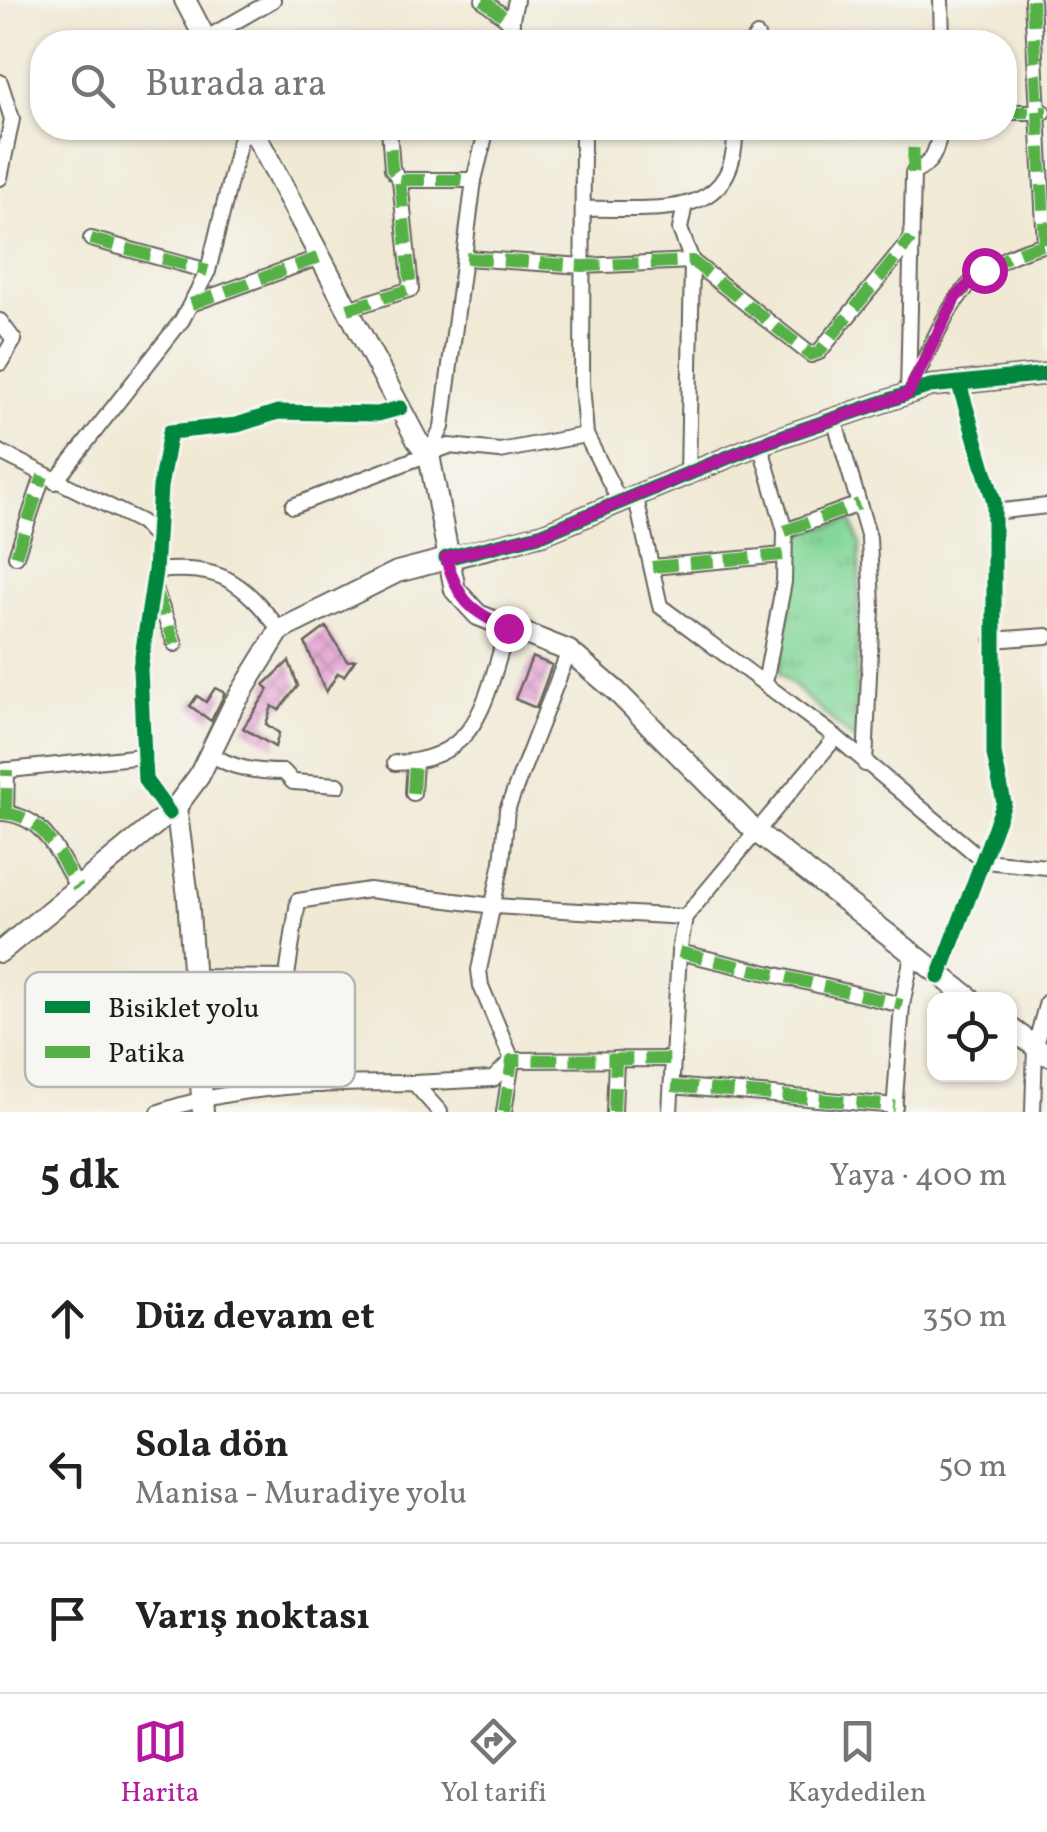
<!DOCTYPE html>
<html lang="tr">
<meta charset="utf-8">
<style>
:root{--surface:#fff;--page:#f6f6f6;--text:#222;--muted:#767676;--line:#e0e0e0;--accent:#b5179e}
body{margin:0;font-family:Vollkorn,serif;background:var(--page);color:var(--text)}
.controls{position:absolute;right:30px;bottom:30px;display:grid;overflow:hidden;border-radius:20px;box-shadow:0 2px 8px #0004}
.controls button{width:90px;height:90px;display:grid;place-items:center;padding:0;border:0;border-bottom:2px solid var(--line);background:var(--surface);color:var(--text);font:50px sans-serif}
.stop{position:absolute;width:30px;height:30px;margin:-22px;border:8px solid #b5179e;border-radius:50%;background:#fff}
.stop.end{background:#b5179e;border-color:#fff;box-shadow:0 2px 10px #0008}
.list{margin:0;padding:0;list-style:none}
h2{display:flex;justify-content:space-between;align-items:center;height:130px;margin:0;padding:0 40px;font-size:42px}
h2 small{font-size:32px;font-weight:400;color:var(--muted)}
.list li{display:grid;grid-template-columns:65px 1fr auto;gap:30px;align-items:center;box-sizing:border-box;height:150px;padding:0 40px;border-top:2px solid var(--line)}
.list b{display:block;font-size:38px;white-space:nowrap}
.list p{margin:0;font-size:32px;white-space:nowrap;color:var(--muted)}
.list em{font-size:32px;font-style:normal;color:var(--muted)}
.icon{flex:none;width:55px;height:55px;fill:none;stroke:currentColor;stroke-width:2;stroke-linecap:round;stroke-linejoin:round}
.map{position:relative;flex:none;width:1047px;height:1112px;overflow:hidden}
.search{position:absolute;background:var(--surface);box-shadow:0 2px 8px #0004;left:30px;right:30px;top:30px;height:110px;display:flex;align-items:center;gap:25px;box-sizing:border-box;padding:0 35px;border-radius:40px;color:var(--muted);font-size:38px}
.sheet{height:580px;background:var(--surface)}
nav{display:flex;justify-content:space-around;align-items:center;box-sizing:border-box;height:140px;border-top:2px solid var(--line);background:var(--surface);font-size:28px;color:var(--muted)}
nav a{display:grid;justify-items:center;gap:5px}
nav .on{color:var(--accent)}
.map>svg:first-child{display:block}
.park{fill:url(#park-tufts);stroke:#507a5a;stroke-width:2.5}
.building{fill:url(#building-cross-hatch)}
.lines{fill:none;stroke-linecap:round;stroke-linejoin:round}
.street-casing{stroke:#66645c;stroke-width:18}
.secondary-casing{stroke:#66645c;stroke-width:24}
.street{stroke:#fff;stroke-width:14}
.secondary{stroke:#fff;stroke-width:20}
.quiet{stroke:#55b145;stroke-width:12;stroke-dasharray:25 12;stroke-linecap:butt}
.cycleway-casing{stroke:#f6f6f2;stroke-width:21}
.cycleway{stroke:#00873e;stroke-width:15}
.route{stroke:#b5179e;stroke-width:12}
.key{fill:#f6f6f2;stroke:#b5b5b2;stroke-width:2.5}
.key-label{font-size:28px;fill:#1c1c1c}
</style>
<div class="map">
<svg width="1047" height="1112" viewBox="0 0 1047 1112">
<defs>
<pattern id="park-tufts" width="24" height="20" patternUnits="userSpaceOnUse" patternTransform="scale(2.5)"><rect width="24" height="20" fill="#84d799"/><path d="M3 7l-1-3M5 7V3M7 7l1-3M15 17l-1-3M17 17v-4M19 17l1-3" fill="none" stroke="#71b883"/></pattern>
<pattern id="building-cross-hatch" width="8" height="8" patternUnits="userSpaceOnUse" patternTransform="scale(2.5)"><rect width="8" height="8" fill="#e59ed1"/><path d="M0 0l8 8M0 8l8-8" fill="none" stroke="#b980a9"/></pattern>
</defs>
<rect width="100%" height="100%" fill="#f6f6f2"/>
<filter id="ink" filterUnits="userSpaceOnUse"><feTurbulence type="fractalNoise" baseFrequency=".01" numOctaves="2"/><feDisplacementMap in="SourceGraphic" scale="20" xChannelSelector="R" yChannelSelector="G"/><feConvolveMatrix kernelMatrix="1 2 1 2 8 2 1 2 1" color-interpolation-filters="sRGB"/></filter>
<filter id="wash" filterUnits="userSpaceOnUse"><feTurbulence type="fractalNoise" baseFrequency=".0048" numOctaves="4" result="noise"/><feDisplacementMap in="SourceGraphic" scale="40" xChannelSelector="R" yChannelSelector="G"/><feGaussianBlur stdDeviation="2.25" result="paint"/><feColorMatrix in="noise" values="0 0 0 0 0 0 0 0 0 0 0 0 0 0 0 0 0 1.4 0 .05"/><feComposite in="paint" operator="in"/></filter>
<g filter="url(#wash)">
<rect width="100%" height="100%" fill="#f0e9d4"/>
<path class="park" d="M 851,520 L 860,544 L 855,741 L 779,673 L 796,566 L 794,535 Z"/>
<g id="blocks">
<g class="building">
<path d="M 326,627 L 347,661 L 355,660 L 344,676 L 338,673 L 326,692 L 305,643 Z"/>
<path d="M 532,657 L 552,665 L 536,708 L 515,699 Z"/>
<path d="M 289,661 L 298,686 L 279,710 L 272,706 L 266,724 L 279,733 L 275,747 L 243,728 L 269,689 L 264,685 Z"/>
<path d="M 215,688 L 225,693 L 211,721 L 190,706 L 197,696 L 206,702 Z"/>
</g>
</g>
</g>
<g filter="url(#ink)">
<use href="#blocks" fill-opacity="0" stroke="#66645c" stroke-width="2.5"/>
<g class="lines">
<defs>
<g id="street">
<path d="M 483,0 L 512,23"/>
<path d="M 941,0 L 942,42"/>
<path d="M 1032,0 L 1045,244"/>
<path d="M 205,39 L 273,0"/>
<path d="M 507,42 L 516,0"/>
<path d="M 752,42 L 757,36"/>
<path d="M 0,82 L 12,119 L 0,178"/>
<path d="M 1004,112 L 1044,112"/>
<path d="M 583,128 L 582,384 L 586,435 L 621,504"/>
<path d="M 400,180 L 474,180"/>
<path d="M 583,209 C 651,207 738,225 735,128"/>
<path d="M 684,209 L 680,229 L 692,261 L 811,355 L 819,352 L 911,239"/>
<path d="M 91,239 L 208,271"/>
<path d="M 466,258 L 583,266 L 692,261"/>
<path d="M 191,304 L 320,257"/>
<path d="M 348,309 L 411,289 L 400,180 L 392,169 L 389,128"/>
<path d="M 0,321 L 14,340 L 0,363"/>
<path d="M 910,389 C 947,315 958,265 1047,244"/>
<path d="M 908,394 L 913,173 C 935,162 936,151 941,128"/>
<path d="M 834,419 L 869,538 L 872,608 L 865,764"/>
<path d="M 760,444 L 785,531 L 784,582 L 765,683"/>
<path d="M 0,452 L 141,522 L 158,540"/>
<path d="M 429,455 L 442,427 L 474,180 L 487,128"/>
<path d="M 688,475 L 692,261"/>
<path d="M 55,482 L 182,320 L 208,271 L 240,140 L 253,128"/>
<path d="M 636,498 L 660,606 L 836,737 L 984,861 L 1047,867"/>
<path d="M 293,506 L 449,446 L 500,451 L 586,435"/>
<path d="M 994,512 L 1047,506"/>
<path d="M 785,531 L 859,504"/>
<path d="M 16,556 L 43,476"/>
<path d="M 652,567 L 783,555"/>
<path d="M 155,571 C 221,565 241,580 280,630"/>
<path d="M 153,584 L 175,644"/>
<path d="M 992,640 L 1047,636"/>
<path d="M 210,753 C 231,769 258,772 284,772 L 293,782 L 338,785"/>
<path d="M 395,763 C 482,760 485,696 508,628"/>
<path d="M 0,771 L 143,756"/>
<path d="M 413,793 L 415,762"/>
<path d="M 0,813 C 45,814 57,854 78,888"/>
<path d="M 6,813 L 7,770"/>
<path d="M 169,813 L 145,780 L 140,669 L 155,571 L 160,487 L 170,432 L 237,425 L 278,412 L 378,414 L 400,408"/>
<path d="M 679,952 L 902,1005"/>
<path d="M 194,977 L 287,978"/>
<path d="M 939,977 L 1004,803 L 994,754 L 994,502 L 959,384"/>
<path d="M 35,1078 C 75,1031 137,1019 196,1011"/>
<path d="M 414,1083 L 493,1079 L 512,1060 L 481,986 L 479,970 L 502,862 L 507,810 L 569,651"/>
<path d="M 321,1085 L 286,983 L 298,901 L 369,890 L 494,906 L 685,917"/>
<path d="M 672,1086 L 895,1106"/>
<path d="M 159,1112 C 239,1084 330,1083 414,1083 L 440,1112"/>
<path d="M 504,1112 L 512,1060 L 673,1059"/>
<path d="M 614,1112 L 616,1059"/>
<path d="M 670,1112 L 679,952 L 685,917 L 836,737"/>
<path d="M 894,1112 L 902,1005 L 912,956"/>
<path d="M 1033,1112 L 1035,1046 L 1047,1002"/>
</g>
<g id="secondary">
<path d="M 185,0 L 207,42"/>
<path d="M 252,128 L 417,440 L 429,455 L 455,590 L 478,615 L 569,651 L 616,691 L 755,831 L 971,999"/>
<path d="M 176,807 L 188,897 L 203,1112"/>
<path d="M 0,952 L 176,807 L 199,776 L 233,706 L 280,630 L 351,595 L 397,572 L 543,534 L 760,444 L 930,386 L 1047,374"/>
<path d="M 1010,1028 L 1047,1055"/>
</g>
</defs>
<use href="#street" class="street-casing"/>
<use href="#secondary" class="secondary-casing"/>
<use href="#street" class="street"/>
<use href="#secondary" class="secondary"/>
<g class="quiet">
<path d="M 483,0 L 512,23"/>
<path d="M 1032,0 L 1045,244"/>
<path d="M 1004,112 L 1047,112"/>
<path d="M 913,173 L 914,128"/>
<path d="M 400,180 L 474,180"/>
<path d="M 91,239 L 208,271"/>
<path d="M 466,258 L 583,266 L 692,261 L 811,355 L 819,352 L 911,239"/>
<path d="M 191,304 L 320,257"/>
<path d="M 348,309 L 411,289 L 400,180 L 392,169 L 389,128"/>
<path d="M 908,393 C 945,317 957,265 1047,244"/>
<path d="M 785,531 L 859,504"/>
<path d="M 16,556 L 43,476"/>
<path d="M 652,567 L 783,555"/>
<path d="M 156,592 L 175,644"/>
<path d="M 413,793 L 415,762"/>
<path d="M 0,813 C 45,814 57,854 78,888"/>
<path d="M 6,813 L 7,770"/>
<path d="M 679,952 L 902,1005"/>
<path d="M 35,1078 C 75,1031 137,1019 196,1011"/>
<path d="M 672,1086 L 895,1106"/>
<path d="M 504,1112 L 512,1060 L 673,1059"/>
<path d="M 614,1112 L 616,1059"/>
</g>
<defs>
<g id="cycleway">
<path d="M 446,558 L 543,534 L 760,444 L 930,386 L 1047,374"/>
<path d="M 169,813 L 145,780 L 140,669 L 155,571 L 160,487 L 170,432 L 237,425 L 278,412 L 378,414 L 400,408"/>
<path d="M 939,977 L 1004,803 L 994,754 L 994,502 L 959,384"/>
</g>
</defs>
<use href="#cycleway" class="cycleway-casing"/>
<use href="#cycleway" class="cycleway"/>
</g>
</g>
<g class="lines" filter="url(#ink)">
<path class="route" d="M 508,628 C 469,611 458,599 446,558 L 543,534 L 760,444 L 908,394 L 955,298 L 984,270"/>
</g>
<rect x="25" y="972" width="330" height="115" rx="15" class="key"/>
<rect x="45" y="1001" width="45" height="12" fill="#00873e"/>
<rect x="45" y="1046" width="45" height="12" fill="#55b145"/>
<g class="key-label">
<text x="108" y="1017">Bisiklet yolu</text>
<text x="108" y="1062">Patika</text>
</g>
</svg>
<div class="controls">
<button><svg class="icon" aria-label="locate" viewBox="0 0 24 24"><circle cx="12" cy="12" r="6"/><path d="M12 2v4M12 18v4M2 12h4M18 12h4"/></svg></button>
</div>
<div class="stop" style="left:984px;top:270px"></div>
<div class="stop end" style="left:508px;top:628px"></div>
<div class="search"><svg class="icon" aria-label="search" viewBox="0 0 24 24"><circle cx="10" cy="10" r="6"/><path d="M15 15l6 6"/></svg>Burada ara</div>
</div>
<section class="sheet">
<h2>5 dk<small>Yaya · 400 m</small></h2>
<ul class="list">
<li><svg class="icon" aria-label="ahead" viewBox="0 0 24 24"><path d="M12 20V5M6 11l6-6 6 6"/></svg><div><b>Düz devam et</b></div><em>350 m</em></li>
<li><svg class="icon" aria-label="left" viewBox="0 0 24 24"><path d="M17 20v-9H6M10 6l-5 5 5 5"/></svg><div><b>Sola dön</b><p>Manisa - Muradiye yolu</p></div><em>50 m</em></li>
<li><svg class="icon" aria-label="arrive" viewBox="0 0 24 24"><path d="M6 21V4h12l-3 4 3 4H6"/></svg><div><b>Varış noktası</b></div></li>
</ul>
</section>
<nav>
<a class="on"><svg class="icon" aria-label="map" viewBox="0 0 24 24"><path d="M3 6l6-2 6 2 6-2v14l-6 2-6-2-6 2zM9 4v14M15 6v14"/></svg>Harita</a>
<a><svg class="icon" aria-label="directions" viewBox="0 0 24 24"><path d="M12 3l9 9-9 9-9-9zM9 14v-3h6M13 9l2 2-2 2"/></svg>Yol tarifi</a>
<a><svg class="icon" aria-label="saved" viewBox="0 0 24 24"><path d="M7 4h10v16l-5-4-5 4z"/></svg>Kaydedilen</a>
</nav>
